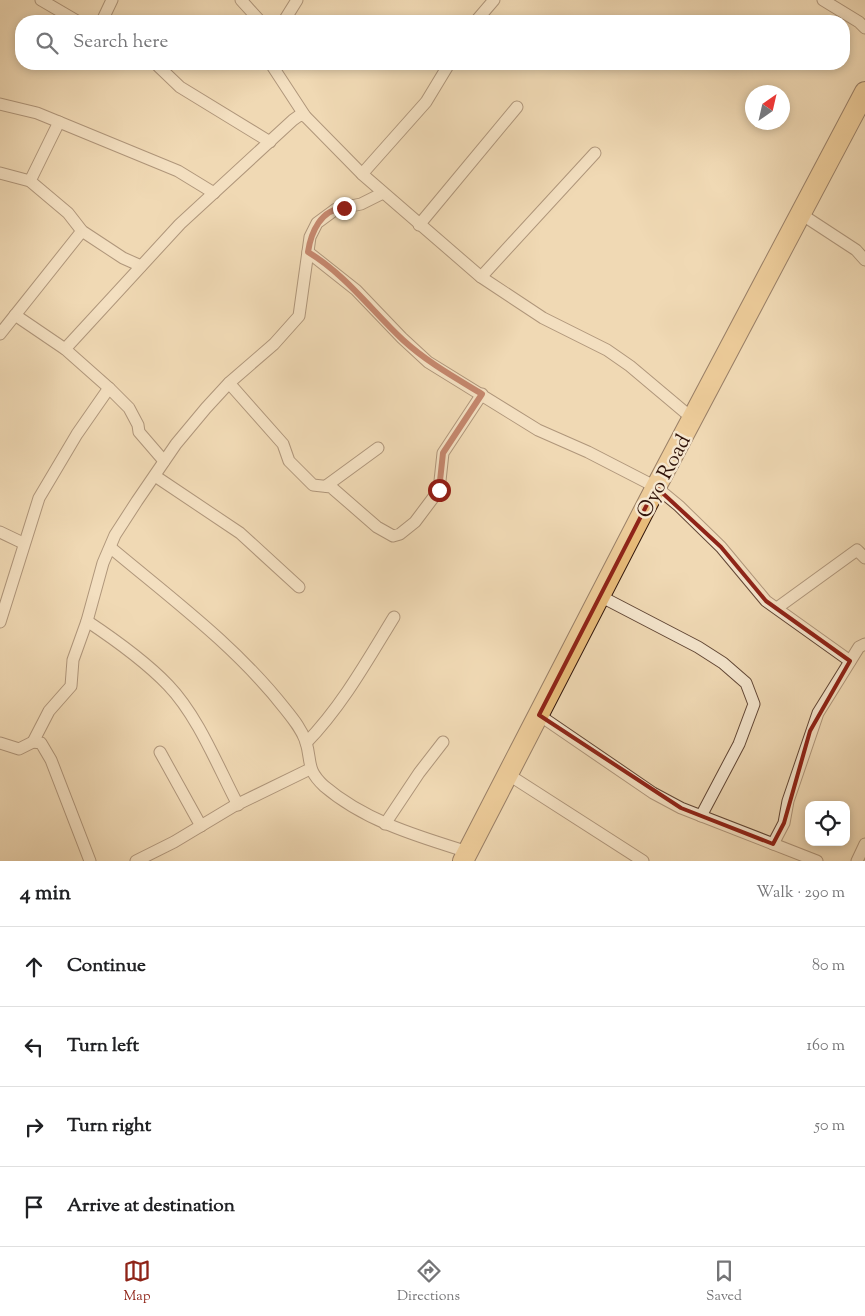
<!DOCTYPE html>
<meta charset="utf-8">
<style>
:root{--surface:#fff;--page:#f6f6f6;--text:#202124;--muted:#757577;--line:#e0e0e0;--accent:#8f2418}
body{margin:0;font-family:"Sorts Mill Goudy",serif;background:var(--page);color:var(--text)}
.controls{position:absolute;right:15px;bottom:15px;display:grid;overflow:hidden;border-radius:10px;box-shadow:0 2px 8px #0003}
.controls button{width:45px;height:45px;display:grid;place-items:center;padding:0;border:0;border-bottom:1px solid var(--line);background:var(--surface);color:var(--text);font:25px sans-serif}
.compass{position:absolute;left:745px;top:85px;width:45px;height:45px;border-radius:50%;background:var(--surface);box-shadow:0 2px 8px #0003;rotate:34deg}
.stop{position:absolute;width:15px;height:15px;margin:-11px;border:4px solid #8f2418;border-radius:50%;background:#fff}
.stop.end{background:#8f2418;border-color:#fff;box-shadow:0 1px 5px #0008}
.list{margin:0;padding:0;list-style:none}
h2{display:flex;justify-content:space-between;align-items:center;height:65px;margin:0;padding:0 20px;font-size:21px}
h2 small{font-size:16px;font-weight:400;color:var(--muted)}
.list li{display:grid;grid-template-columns:32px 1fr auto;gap:15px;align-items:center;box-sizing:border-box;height:80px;padding:0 20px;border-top:1px solid var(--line)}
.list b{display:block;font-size:19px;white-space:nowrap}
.list em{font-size:16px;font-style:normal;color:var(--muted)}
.icon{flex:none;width:28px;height:28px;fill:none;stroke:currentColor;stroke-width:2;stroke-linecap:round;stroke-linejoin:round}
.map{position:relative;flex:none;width:865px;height:861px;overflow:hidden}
.search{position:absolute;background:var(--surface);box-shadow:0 2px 8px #0003;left:15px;right:15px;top:15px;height:55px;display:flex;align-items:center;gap:12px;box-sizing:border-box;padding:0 18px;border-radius:20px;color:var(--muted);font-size:19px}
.sheet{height:385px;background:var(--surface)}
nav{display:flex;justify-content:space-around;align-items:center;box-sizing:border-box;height:70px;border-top:1px solid var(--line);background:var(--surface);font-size:14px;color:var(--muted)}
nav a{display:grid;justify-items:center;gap:2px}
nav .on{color:var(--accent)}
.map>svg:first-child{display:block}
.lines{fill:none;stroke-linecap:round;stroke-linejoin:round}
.street-casing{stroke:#614635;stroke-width:13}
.highway-casing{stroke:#31150b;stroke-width:22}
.street{stroke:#f5e6ce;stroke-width:11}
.highway{stroke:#e8bc7a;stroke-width:20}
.route{stroke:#8f2418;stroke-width:6}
.marked{fill:none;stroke:#8f2418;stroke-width:4;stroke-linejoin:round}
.labels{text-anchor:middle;stroke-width:5;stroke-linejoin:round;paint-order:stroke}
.street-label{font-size:21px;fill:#31150b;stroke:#f5e6ce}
</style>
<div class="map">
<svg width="865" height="861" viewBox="0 0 865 861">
<rect width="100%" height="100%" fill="#f0d9b4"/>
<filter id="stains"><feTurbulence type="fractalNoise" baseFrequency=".004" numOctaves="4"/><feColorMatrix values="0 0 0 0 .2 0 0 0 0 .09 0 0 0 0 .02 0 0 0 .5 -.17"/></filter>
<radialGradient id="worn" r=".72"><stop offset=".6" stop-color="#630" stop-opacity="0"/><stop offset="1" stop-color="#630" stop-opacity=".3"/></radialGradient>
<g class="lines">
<defs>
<g id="street">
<path d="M 41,0 L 77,21"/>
<path d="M 241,0 L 260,21"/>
<path d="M 823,0 L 859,22 L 865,28"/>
<path d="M 102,21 L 112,0"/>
<path d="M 284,21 L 297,0"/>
<path d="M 476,21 L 494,0"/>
<path d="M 156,64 L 180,87 L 270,142"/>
<path d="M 271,64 L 305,116 L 362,174 L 481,277 L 543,318 L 607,350 L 630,366 L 693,419"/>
<path d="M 0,104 L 37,113 L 59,122 L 178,171 L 214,193"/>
<path d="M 0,173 L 30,181 L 68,213 L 82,231 L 123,258 L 141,266"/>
<path d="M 362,174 L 426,102 L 449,64"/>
<path d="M 30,181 L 59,122"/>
<path d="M 801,214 L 856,250 L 865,260"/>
<path d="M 419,225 L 517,107"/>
<path d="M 308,252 L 356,290 L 402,338 L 428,362 L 538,430 L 588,452 L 656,487 L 679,506 L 721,547 L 766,601 L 850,661"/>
<path d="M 481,277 L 595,153"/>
<path d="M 15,315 L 65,349 L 109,388 L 129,408 L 138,425 L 139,432 L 164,461"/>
<path d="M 0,334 L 82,231"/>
<path d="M 65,349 L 180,224 L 293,120 L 300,115 L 305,116"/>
<path d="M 229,383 L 283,444 L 289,461 L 313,485 L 331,487 L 377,527 L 393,536 L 400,534 L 415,522 L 439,490 L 443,453 L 482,394"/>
<path d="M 155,476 L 240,533 L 299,587"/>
<path d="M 326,486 L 378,448"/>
<path d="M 0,532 L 23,543"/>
<path d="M 111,548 C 172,599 237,647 286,710 C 294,720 302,730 306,742 C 312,763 306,769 324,786 C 365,821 417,836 468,852"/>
<path d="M 600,596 L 698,647 L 723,663 L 746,683 L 754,704 L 739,744 L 701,816"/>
<path d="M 777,608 L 857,550 L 865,558"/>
<path d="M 87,621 C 114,639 146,662 168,685 C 198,716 218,767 238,805"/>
<path d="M 0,622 L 39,498 L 77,434 L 109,388"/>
<path d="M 539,715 L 653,793 L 681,808 L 817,861"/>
<path d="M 33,742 L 49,711 L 71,686 L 73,660 L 87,621 L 103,563 L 115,535 L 137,501 L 176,444 L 206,408 L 229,383 L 274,344 L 299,316 L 310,237 L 317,223 L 336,209 L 361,204 L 383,193"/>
<path d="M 0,743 L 19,749 L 33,742 L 41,743 L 51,760 L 90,861"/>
<path d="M 306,743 C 342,706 367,661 394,617"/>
<path d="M 160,752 L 201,826"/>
<path d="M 509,775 L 643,861"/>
<path d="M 385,824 L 419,773 L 443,742"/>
<path d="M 773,844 L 784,823 L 788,801 L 818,713 L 859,647 L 865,644"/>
<path d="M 136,861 L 174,842 L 234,806 L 310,769"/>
<path d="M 857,861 L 865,844"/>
</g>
<path id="highway" d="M 463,861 L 656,487 L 865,92"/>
</defs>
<use href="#street" class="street-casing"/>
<use href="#highway" class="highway-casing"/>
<use href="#street" class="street"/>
<use href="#highway" class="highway"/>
</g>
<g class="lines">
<path class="route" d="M 344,208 C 321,209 311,232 308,252 C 346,275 371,310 403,340 C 427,362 454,377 482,394 L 443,453 L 439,490"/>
</g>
<path d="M0 0H865V861H0ZM 656,487 L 721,547 L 766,601 L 850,661 L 810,731 L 784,823 L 773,844 L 681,808 L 539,715 Z" fill="#f0d9b4" fill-opacity=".55" fill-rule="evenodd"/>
<path class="marked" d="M 656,487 L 721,547 L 766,601 L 850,661 L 810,731 L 784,823 L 773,844 L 681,808 L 539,715 Z"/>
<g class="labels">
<g class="street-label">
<text transform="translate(663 476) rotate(-62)" y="7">Oyo Road</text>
</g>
</g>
<rect width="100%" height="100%" filter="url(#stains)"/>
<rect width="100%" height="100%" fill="url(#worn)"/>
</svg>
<div class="controls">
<button><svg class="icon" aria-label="locate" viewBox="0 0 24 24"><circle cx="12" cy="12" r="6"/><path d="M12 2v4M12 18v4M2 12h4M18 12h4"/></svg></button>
</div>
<svg class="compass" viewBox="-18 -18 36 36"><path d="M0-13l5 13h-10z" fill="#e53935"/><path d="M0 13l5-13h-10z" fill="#757577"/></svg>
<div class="stop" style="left:439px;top:490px"></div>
<div class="stop end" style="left:344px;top:208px"></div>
<div class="search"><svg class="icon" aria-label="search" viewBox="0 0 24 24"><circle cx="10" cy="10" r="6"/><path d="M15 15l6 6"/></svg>Search here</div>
</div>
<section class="sheet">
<h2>4 min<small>Walk · 290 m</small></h2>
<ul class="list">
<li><svg class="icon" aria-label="ahead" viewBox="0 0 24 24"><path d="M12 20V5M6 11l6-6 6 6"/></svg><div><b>Continue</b></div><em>80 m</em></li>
<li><svg class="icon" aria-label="left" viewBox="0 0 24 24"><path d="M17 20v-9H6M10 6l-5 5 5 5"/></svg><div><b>Turn left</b></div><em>160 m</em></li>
<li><svg class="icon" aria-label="right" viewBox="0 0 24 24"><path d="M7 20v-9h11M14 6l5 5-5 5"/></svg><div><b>Turn right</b></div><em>50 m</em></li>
<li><svg class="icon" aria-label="arrive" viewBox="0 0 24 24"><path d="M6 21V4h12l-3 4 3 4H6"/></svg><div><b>Arrive at destination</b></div></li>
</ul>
</section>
<nav>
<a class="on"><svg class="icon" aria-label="map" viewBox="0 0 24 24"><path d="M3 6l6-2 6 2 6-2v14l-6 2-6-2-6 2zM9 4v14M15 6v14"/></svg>Map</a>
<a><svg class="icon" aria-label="directions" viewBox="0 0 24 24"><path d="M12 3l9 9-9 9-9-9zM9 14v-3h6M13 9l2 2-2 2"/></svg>Directions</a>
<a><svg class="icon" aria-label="saved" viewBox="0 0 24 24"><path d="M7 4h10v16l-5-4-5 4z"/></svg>Saved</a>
</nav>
